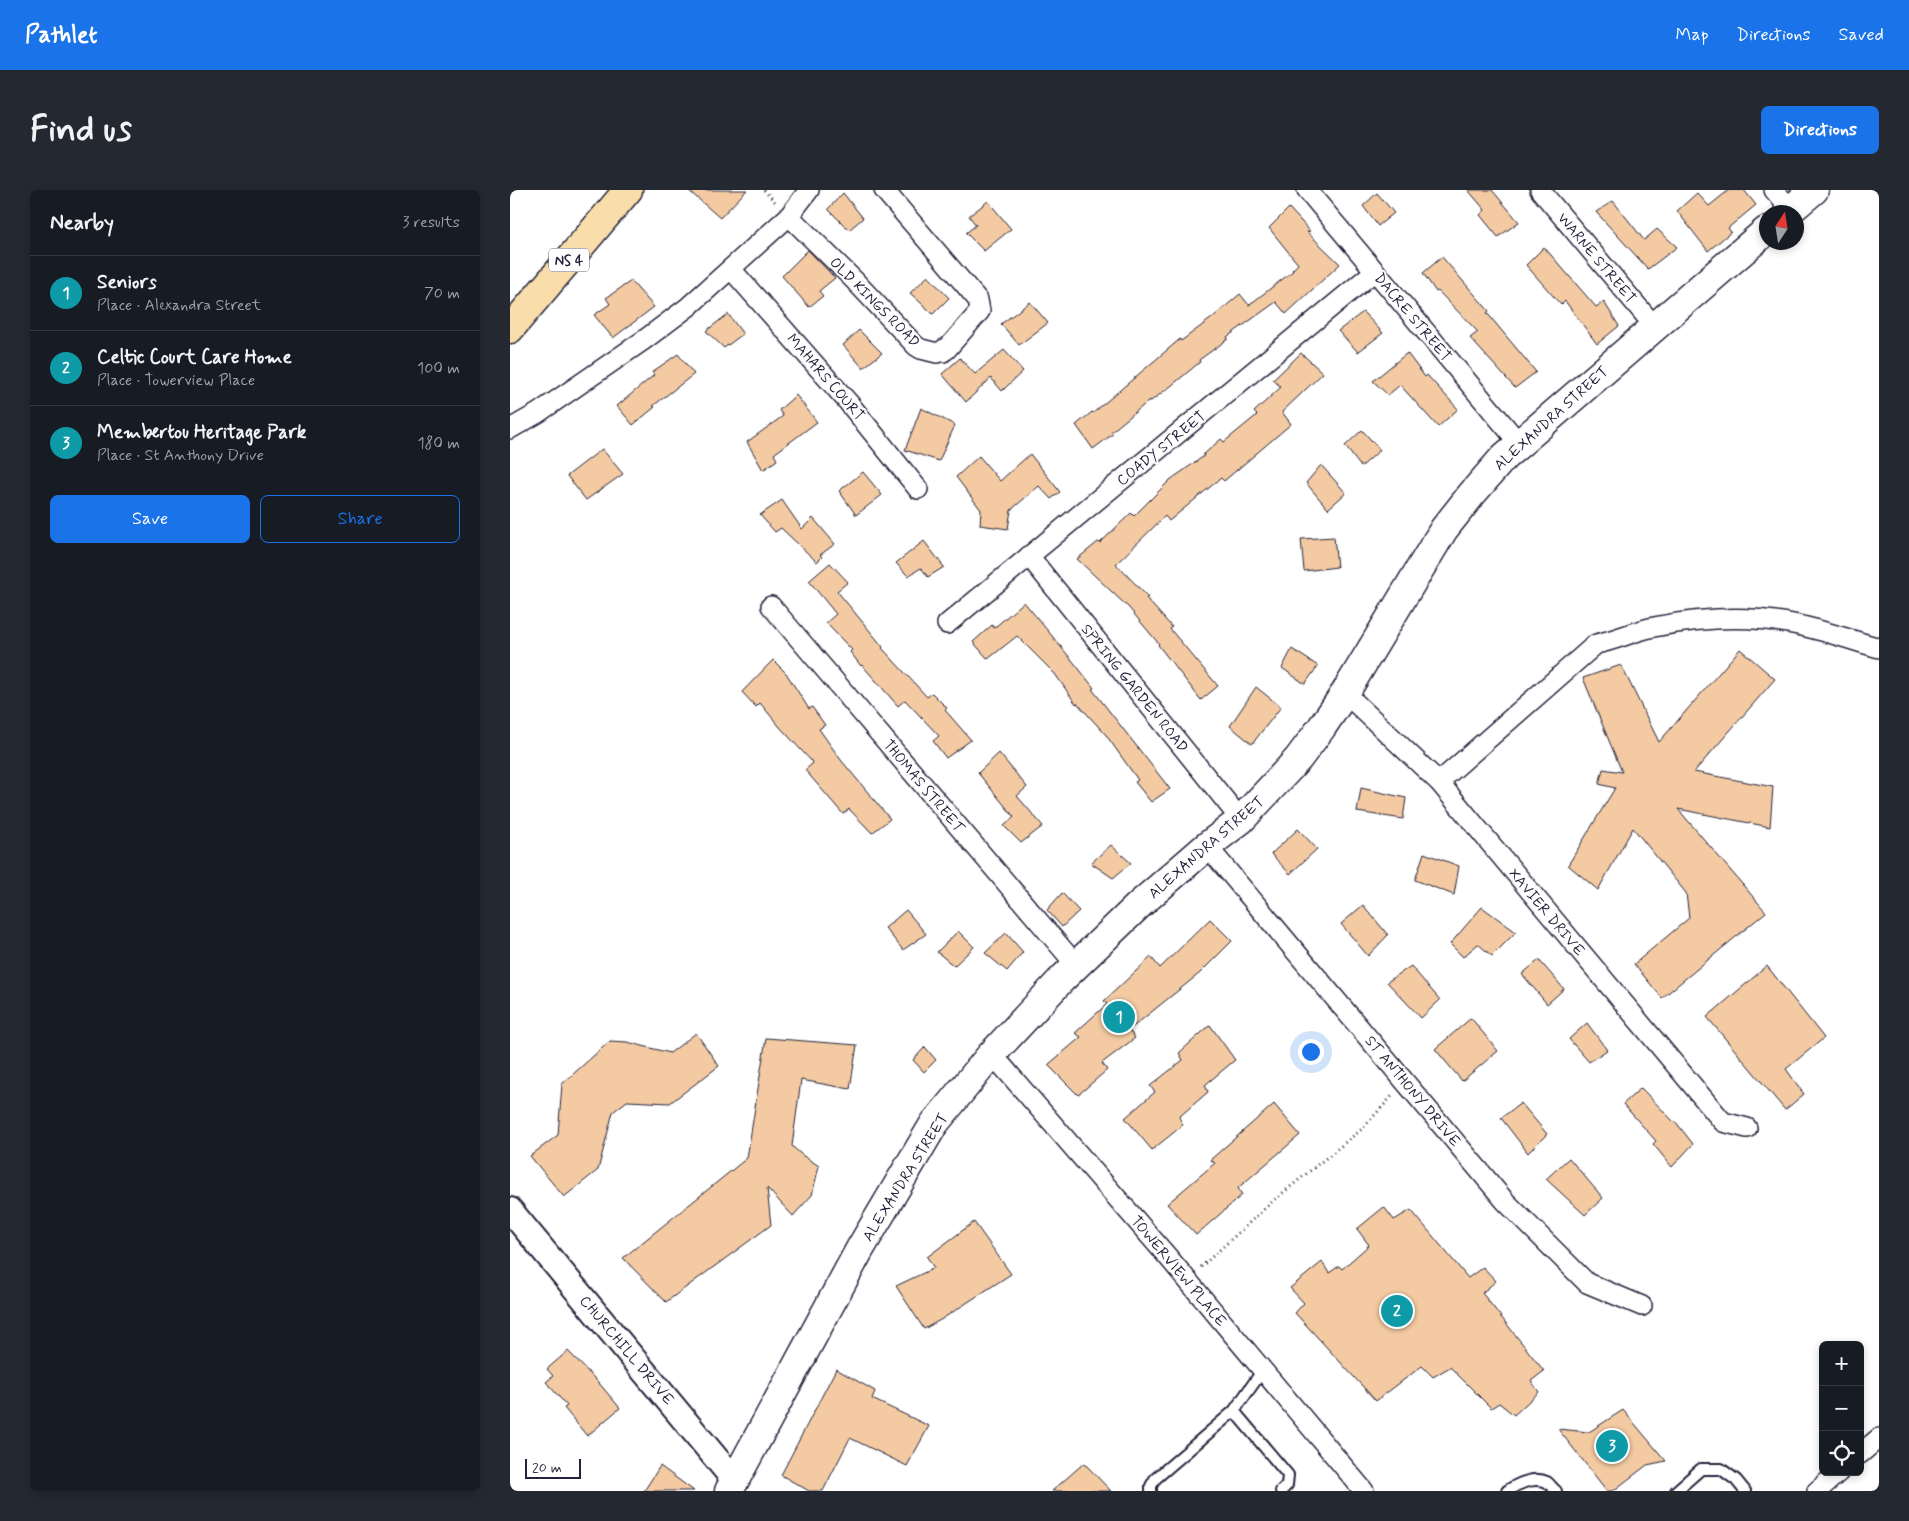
<!DOCTYPE html>
<meta charset="utf-8">
<style>
:root{--surface:#171b24;--page:#242831;--text:#f1f3f6;--muted:#9ea1a6;--line:#363941;--accent:#1a73e8}
body{margin:0;font-family:Mynerve,sans-serif;background:var(--page);color:var(--text)}
.controls{position:absolute;right:15px;bottom:15px;display:grid;overflow:hidden;border-radius:8px;box-shadow:0 2px 8px #0003}
.controls button{width:45px;height:45px;display:grid;place-items:center;padding:0;border:0;border-bottom:1px solid var(--line);background:var(--surface);color:var(--text);font:25px sans-serif}
.compass{position:absolute;left:1249px;top:15px;width:45px;height:45px;border-radius:50%;background:var(--surface);box-shadow:0 2px 8px #0003;rotate:12deg}
.scale{position:absolute;left:15px;bottom:12px;width:56px;box-sizing:border-box;padding-left:5px;border:2px solid #22223b;border-top:0;font-size:14px;line-height:18px;white-space:nowrap;color:#22223b;-webkit-text-stroke:4px #fff;paint-order:stroke}
.you{position:absolute;left:800px;top:861px;width:18px;height:18px;margin:-12px;border:4px solid #fff;border-radius:50%;background:#1a73e8;box-shadow:0 0 0 8px #1a73e833}
.badge{display:grid;place-items:center;width:32px;height:32px;border-radius:50%;background:var(--accent);color:#fff;font-size:16px;font-weight:700}
.pin{position:absolute;translate:-50% -50%;border:2px solid #fff;box-shadow:0 1px 5px #0006}
.list{margin:0;padding:0;list-style:none}
h2{display:flex;justify-content:space-between;align-items:center;height:65px;margin:0;padding:0 20px;font-size:21px}
h2 small{font-size:16px;font-weight:400;color:var(--muted)}
.list li{display:grid;grid-template-columns:32px 1fr auto;gap:15px;align-items:center;box-sizing:border-box;height:75px;padding:0 20px;border-top:1px solid var(--line)}
.list b{display:block;font-size:19px;white-space:nowrap}
.list p{margin:0;font-size:16px;white-space:nowrap;color:var(--muted)}
.list em{font-size:16px;font-style:normal;color:var(--muted)}
.actions{display:flex;gap:10px;padding:15px 20px}
.actions a{flex:1;padding:11px 0;border:1px solid var(--accent);border-radius:8px;text-align:center;font-size:18px;color:var(--accent)}
.actions .main{background:var(--accent);color:#fff}
.icon{flex:none;width:28px;height:28px;fill:none;stroke:currentColor;stroke-width:2;stroke-linecap:round;stroke-linejoin:round}
.map{position:relative;flex:none;width:1369px;height:1301px;overflow:hidden;border-radius:8px}
header{display:flex;align-items:center;gap:30px;box-sizing:border-box;height:70px;padding:0 25px;background:var(--accent);color:#fff}
header strong{font-size:24px}
nav{display:flex;gap:28px;margin-inline-start:auto;font-size:18px}
.intro{display:flex;align-items:center;justify-content:space-between;box-sizing:border-box;height:120px;padding:0 30px}
h1{margin:0;font-size:35px}
.button{padding:12px 22px;border-radius:8px;background:var(--accent);color:#fff;font-size:18px;font-weight:700}
main{display:flex;gap:30px;padding:0 30px}
aside{flex:1;background:var(--surface);border-radius:8px;box-shadow:0 2px 8px #0003}
.map>svg:first-child{display:block}
.building{fill:#f3caa2;stroke:#22223b}
.lines{fill:none;stroke-linecap:round;stroke-linejoin:round}
.service-casing{stroke:#22223b;stroke-width:14}
.minor-casing{stroke:#22223b;stroke-width:22}
.tertiary-casing{stroke:#22223b;stroke-width:28}
.secondary-casing{stroke:#22223b;stroke-width:31}
.primary-casing{stroke:#22223b;stroke-width:31}
.path{stroke:#22223b;stroke-width:3;stroke-dasharray:1 4;stroke-linecap:butt}
.service{stroke:#fff;stroke-width:10}
.minor{stroke:#fff;stroke-width:19}
.tertiary{stroke:#fff;stroke-width:24}
.secondary{stroke:#fff;stroke-width:28}
.primary{stroke:#f9ddab;stroke-width:28}
.labels{text-anchor:middle;stroke-width:4;stroke-linejoin:round;paint-order:stroke}
.shield{fill:#fff;stroke:#646476;stroke-width:1}
.shield-label{font-size:14px;font-weight:bold;fill:#22223b}
.street-label{font-size:15px;fill:#22223b;stroke:#fff}
</style>
<header>
<strong>Pathlet</strong>
<nav><a>Map</a><a>Directions</a><a>Saved</a></nav>
</header>
<div class="intro"><h1>Find us</h1><a class="button">Directions</a></div>
<main>
<aside>
<h2>Nearby<small>3 results</small></h2>
<ul class="list">
<li><span class="badge" style="background:#0f9aa8">1</span><div><b>Seniors</b><p>Place · Alexandra Street</p></div><em>70 m</em></li>
<li><span class="badge" style="background:#0f9aa8">2</span><div><b>Celtic Court Care Home</b><p>Place · Towerview Place</p></div><em>100 m</em></li>
<li><span class="badge" style="background:#0f9aa8">3</span><div><b>Membertou Heritage Park</b><p>Place · St Anthony Drive</p></div><em>180 m</em></li>
</ul>
<div class="actions"><a class="main">Save</a><a>Share</a></div>
</aside>
<div class="map">
<svg width="1369" height="1301" viewBox="0 0 1369 1301">
<rect width="100%" height="100%" fill="#fff"/>
<filter id="ink" filterUnits="userSpaceOnUse"><feTurbulence type="fractalNoise" baseFrequency=".02" numOctaves="2"/><feDisplacementMap in="SourceGraphic" scale="10" xChannelSelector="R" yChannelSelector="G"/><feConvolveMatrix kernelMatrix="1 2 1 2 8 2 1 2 1" color-interpolation-filters="sRGB"/></filter>
<g filter="url(#ink)">
<g class="building">
<path d="M 178,0 L 237,0 L 210,28 Z"/>
<path d="M 958,0 L 982,0 L 1009,32 L 988,47 L 970,25 L 975,20 Z"/>
<path d="M 1219,0 L 1234,0 L 1246,15 L 1218,38 L 1221,42 L 1198,61 L 1167,21 L 1187,3 L 1199,16 Z"/>
<path d="M 333,3 L 353,28 L 339,40 L 318,19 Z"/>
<path d="M 867,3 L 884,23 L 868,36 L 853,16 Z"/>
<path d="M 478,11 L 501,39 L 474,61 L 456,43 L 466,35 L 459,26 Z"/>
<path d="M 1103,11 L 1134,50 L 1147,39 L 1167,57 L 1138,79 L 1086,22 Z"/>
<path d="M 779,18 L 800,41 L 797,42 L 830,74 L 776,124 L 766,112 L 717,147 L 718,149 L 689,170 L 690,172 L 661,196 L 641,211 L 640,210 L 601,242 L 603,244 L 583,259 L 566,235 L 582,222 L 583,223 L 670,149 L 671,151 L 702,128 L 730,104 L 739,115 L 783,81 L 782,80 L 788,74 L 759,38 Z"/>
<path d="M 1034,57 L 1086,117 L 1094,112 L 1109,136 L 1087,154 L 1055,111 L 1051,115 L 1016,75 Z"/>
<path d="M 298,60 L 325,88 L 309,101 L 313,106 L 299,117 L 272,86 Z"/>
<path d="M 932,67 L 979,121 L 977,123 L 1026,182 L 1005,198 L 960,148 L 968,142 L 928,101 L 926,102 L 913,83 Z"/>
<path d="M 418,86 L 439,108 L 423,124 L 400,103 Z"/>
<path d="M 121,91 L 144,117 L 103,148 L 84,125 L 100,114 L 96,108 Z"/>
<path d="M 520,112 L 538,133 L 509,155 L 491,134 Z"/>
<path d="M 853,122 L 873,143 L 848,162 L 828,141 Z"/>
<path d="M 218,124 L 233,144 L 214,158 L 196,141 Z"/>
<path d="M 349,140 L 372,163 L 353,178 L 333,155 Z"/>
<path d="M 494,160 L 513,181 L 492,201 L 481,188 L 456,212 L 432,184 L 450,168 L 465,184 Z"/>
<path d="M 791,163 L 813,183 L 772,222 L 781,234 L 714,291 L 711,288 L 659,331 L 655,326 L 606,374 L 638,407 L 636,408 L 662,437 L 660,439 L 708,496 L 691,510 L 648,455 L 649,454 L 619,418 L 567,369 L 588,352 L 590,353 L 621,323 L 624,326 L 660,290 L 694,266 L 693,265 L 711,249 L 714,252 L 747,225 L 744,222 L 771,197 L 763,190 Z"/>
<path d="M 897,163 L 915,187 L 917,185 L 948,219 L 928,237 L 890,195 L 878,205 L 863,191 Z"/>
<path d="M 168,164 L 184,184 L 143,216 L 145,217 L 123,235 L 107,216 L 144,185 L 142,182 Z"/>
<path d="M 286,205 L 307,232 L 264,264 L 267,270 L 253,280 L 237,252 L 273,226 L 269,220 Z"/>
<path d="M 411,218 L 445,235 L 429,271 L 395,260 Z"/>
<path d="M 852,240 L 870,260 L 851,277 L 835,256 Z"/>
<path d="M 92,259 L 113,284 L 76,310 L 57,286 Z"/>
<path d="M 520,264 L 550,302 L 541,309 L 529,296 L 501,320 L 498,339 L 470,335 L 471,320 L 446,287 L 469,266 L 490,291 Z"/>
<path d="M 811,275 L 836,303 L 818,319 L 796,293 Z"/>
<path d="M 353,282 L 372,305 L 346,325 L 329,301 Z"/>
<path d="M 272,310 L 292,339 L 303,328 L 325,354 L 310,365 L 312,367 L 307,372 L 271,338 L 265,342 L 250,325 Z"/>
<path d="M 824,347 L 827,377 L 794,381 L 791,349 Z"/>
<path d="M 414,351 L 434,377 L 418,387 L 411,378 L 398,386 L 386,373 Z"/>
<path d="M 320,373 L 338,392 L 327,401 L 373,457 L 372,458 L 417,507 L 422,503 L 437,518 L 435,520 L 461,550 L 436,568 L 423,551 L 429,546 L 395,510 L 388,516 L 352,475 L 351,476 L 340,462 L 342,460 L 316,433 L 326,424 L 299,391 Z"/>
<path d="M 514,412 L 566,475 L 584,498 L 582,499 L 660,599 L 641,612 L 625,592 L 628,590 L 596,545 L 567,513 L 566,514 L 545,484 L 507,446 L 478,469 L 463,452 L 482,435 L 484,438 Z"/>
<path d="M 782,459 L 808,476 L 795,494 L 772,478 Z"/>
<path d="M 1230,459 L 1265,489 L 1184,582 L 1263,597 L 1260,637 L 1168,619 L 1256,722 L 1152,808 L 1124,774 L 1179,728 L 1176,703 L 1123,638 L 1088,700 L 1058,675 L 1105,598 L 1089,594 L 1093,579 L 1112,582 L 1073,488 L 1111,475 L 1149,552 Z"/>
<path d="M 263,470 L 276,483 L 299,519 L 302,517 L 315,535 L 309,539 L 331,570 L 380,629 L 362,643 L 339,619 L 333,624 L 295,580 L 303,573 L 269,536 L 250,513 L 246,517 L 232,502 Z"/>
<path d="M 746,497 L 771,517 L 742,554 L 720,536 Z"/>
<path d="M 489,563 L 517,597 L 507,606 L 533,636 L 511,653 L 494,636 L 504,627 L 468,583 Z"/>
<path d="M 851,598 L 896,608 L 893,629 L 847,622 Z"/>
<path d="M 788,639 L 807,659 L 780,684 L 761,664 Z"/>
<path d="M 601,655 L 621,673 L 603,688 L 581,673 Z"/>
<path d="M 914,663 L 949,676 L 944,705 L 905,690 Z"/>
<path d="M 552,703 L 569,721 L 552,737 L 537,720 Z"/>
<path d="M 853,715 L 878,745 L 858,766 L 831,734 Z"/>
<path d="M 972,717 L 1006,742 L 982,766 L 968,754 L 953,767 L 940,754 Z"/>
<path d="M 396,720 L 416,744 L 393,760 L 375,738 Z"/>
<path d="M 700,729 L 722,751 L 690,783 L 619,840 L 625,848 L 592,873 L 597,880 L 568,905 L 538,875 L 571,847 L 565,843 L 597,814 L 594,811 L 641,767 L 650,778 Z"/>
<path d="M 448,741 L 464,757 L 444,776 L 427,762 Z"/>
<path d="M 496,743 L 513,762 L 497,781 L 475,763 Z"/>
<path d="M 1029,770 L 1054,799 L 1037,814 L 1012,784 Z"/>
<path d="M 901,776 L 930,810 L 911,828 L 877,792 Z"/>
<path d="M 1257,776 L 1314,848 L 1276,879 L 1294,904 L 1275,920 L 1197,827 Z"/>
<path d="M 961,828 L 988,861 L 952,891 L 925,859 Z"/>
<path d="M 1077,833 L 1097,860 L 1079,872 L 1059,849 Z"/>
<path d="M 700,835 L 725,870 L 695,895 L 698,902 L 669,927 L 673,935 L 642,960 L 615,928 L 645,902 L 640,896 L 673,870 L 669,863 Z"/>
<path d="M 186,843 L 209,876 L 160,913 L 117,911 L 103,922 L 88,980 L 54,1007 L 20,966 L 48,945 L 52,894 L 100,851 L 117,852 L 160,863 Z"/>
<path d="M 256,848 L 347,855 L 340,899 L 291,890 L 282,956 L 292,965 L 309,976 L 302,1005 L 283,1026 L 257,998 L 261,1035 L 156,1112 L 113,1068 L 237,968 Z"/>
<path d="M 415,857 L 426,870 L 414,882 L 403,870 Z"/>
<path d="M 1131,898 L 1164,932 L 1165,931 L 1183,954 L 1162,977 L 1143,954 L 1146,951 L 1113,914 Z"/>
<path d="M 1011,913 L 1037,944 L 1018,963 L 991,928 Z"/>
<path d="M 764,914 L 790,945 L 728,998 L 732,1005 L 686,1045 L 657,1014 L 705,973 L 700,970 Z"/>
<path d="M 1059,968 L 1093,1008 L 1075,1025 L 1036,989 Z"/>
<path d="M 874,1017 L 884,1030 L 901,1020 L 958,1088 L 973,1077 L 986,1091 L 972,1103 L 1034,1181 L 1021,1191 L 1029,1202 L 1004,1225 L 989,1213 L 981,1218 L 940,1177 L 923,1187 L 912,1176 L 866,1211 L 785,1123 L 794,1113 L 780,1098 L 812,1072 L 819,1083 L 829,1076 L 832,1079 L 859,1055 L 847,1039 Z"/>
<path d="M 464,1032 L 501,1084 L 432,1129 L 414,1139 L 386,1096 L 424,1078 L 417,1067 Z"/>
<path d="M 58,1161 L 88,1192 L 110,1218 L 77,1246 L 54,1218 L 57,1216 L 36,1192 L 43,1186 L 37,1179 Z"/>
<path d="M 326,1179 L 365,1201 L 362,1209 L 419,1236 L 397,1276 L 340,1248 L 313,1301 L 299,1301 L 271,1285 Z"/>
<path d="M 1113,1220 L 1156,1271 L 1137,1275 L 1103,1301 L 1097,1301 L 1048,1239 L 1079,1242 Z"/>
<path d="M 574,1273 L 601,1301 L 542,1301 Z"/>
<path d="M 150,1276 L 184,1301 L 134,1301 Z"/>
</g>
<g class="lines">
<defs>
<g id="service">
<path d="M 724,1221 L 778,1285 L 777,1295 L 771,1301"/>
<path d="M 641,1301 L 641,1296 L 645,1289 L 724,1221 L 753,1180"/>
<path d="M 997,1301 C 1007,1294 1024,1286 1037,1292 C 1040,1294 1043,1299 1046,1301"/>
<path d="M 1166,1301 L 1191,1279 L 1211,1279 L 1226,1290 L 1235,1301"/>
</g>
<g id="minor">
<path d="M 797,0 L 1009,253"/>
<path d="M 1030,0 L 1145,137"/>
<path d="M 1264,0 L 1281,20"/>
<path d="M 279,26 L 344,90 L 406,156 L 411,159 L 427,163 L 431,161 L 433,162 L 434,159 L 436,160 L 470,121 L 468,110 L 374,0"/>
<path d="M 221,79 L 338,212 L 408,299"/>
<path d="M 0,239 L 28,223 L 134,150 L 178,117 L 279,26 L 299,0"/>
<path d="M 519,366 L 731,630"/>
<path d="M 261,416 L 566,775"/>
<path d="M 437,434 L 865,81"/>
<path d="M 835,503 L 929,592 L 1213,932 L 1237,938"/>
<path d="M 929,592 L 1086,454 C 1106,450 1124,441 1144,437 C 1190,428 1242,425 1288,435 C 1315,441 1342,450 1369,458"/>
<path d="M 697,656 L 995,1011 L 1077,1093 L 1132,1116"/>
<path d="M 482,864 L 658,1067 L 854,1301"/>
<path d="M 1350,1264 L 1369,1248"/>
<path d="M 1307,1301 L 1329,1282"/>
</g>
<path id="tertiary" d="M 0,1020 L 225,1291"/>
<g id="secondary">
<path d="M 1278,22 L 1304,0"/>
<path d="M 219,1301 L 350,1059 L 424,934 L 480,866 L 552,789 L 629,715 L 697,656 L 731,630 L 788,569 L 812,537 L 835,503 L 934,339 L 961,305 L 994,267 L 1256,41"/>
</g>
<path id="primary" d="M 0,139 L 118,0"/>
</defs>
<use href="#service" class="service-casing"/>
<use href="#minor" class="minor-casing"/>
<use href="#tertiary" class="tertiary-casing"/>
<use href="#secondary" class="secondary-casing"/>
<use href="#primary" class="primary-casing"/>
<g class="path">
<path d="M 254,0 L 266,13"/>
<path d="M 691,1077 L 764,1010 L 852,939 L 883,905"/>
</g>
<use href="#service" class="service"/>
<use href="#minor" class="minor"/>
<use href="#tertiary" class="tertiary"/>
<use href="#secondary" class="secondary"/>
<use href="#primary" class="primary"/>
</g>
</g>
<g class="labels">
<rect class="shield" x="39" y="58.5" width="40" height="23" rx="4"/>
<g class="shield-label">
<text x="59" y="75">NS 4</text>
</g>
<g class="street-label">
<text transform="translate(1087 68) rotate(50)" y="5">WARNE STREET</text>
<text transform="translate(365 112) rotate(45)" y="5">OLD KINGS ROAD</text>
<text transform="translate(903 127) rotate(50)" y="5">DACRE STREET</text>
<text transform="translate(316 187) rotate(49)" y="5">MAHARS COURT</text>
<text transform="translate(1041 228) rotate(-42)" y="5">ALEXANDRA STREET</text>
<text transform="translate(651 258) rotate(-39)" y="5">COADY STREET</text>
<text transform="translate(625 498) rotate(51)" y="5">SPRING GARDEN ROAD</text>
<text transform="translate(414 596) rotate(50)" y="5">THOMAS STREET</text>
<text transform="translate(696 657) rotate(-41)" y="5">ALEXANDRA STREET</text>
<text transform="translate(1037 722) rotate(50)" y="5">XAVIER DRIVE</text>
<text transform="translate(903 901) rotate(50)" y="5">ST ANTHONY DRIVE</text>
<text transform="translate(395 987) rotate(-58)" y="5">ALEXANDRA STREET</text>
<text transform="translate(669 1081) rotate(50)" y="5">TOWERVIEW PLACE</text>
<text transform="translate(117 1160) rotate(50)" y="5">CHURCHILL DRIVE</text>
</g>
</g>
</svg>
<div class="controls">
<button>+</button>
<button>−</button>
<button><svg class="icon" aria-label="locate" viewBox="0 0 24 24"><circle cx="12" cy="12" r="6"/><path d="M12 2v4M12 18v4M2 12h4M18 12h4"/></svg></button>
</div>
<svg class="compass" viewBox="-18 -18 36 36"><path d="M0-13l5 13h-10z" fill="#e53935"/><path d="M0 13l5-13h-10z" fill="#9ea1a6"/></svg>
<div class="scale">20 m</div>
<div class="you"></div>
<div class="pin badge" style="left:609px;top:827px;background:#0f9aa8">1</div>
<div class="pin badge" style="left:887px;top:1121px;background:#0f9aa8">2</div>
<div class="pin badge" style="left:1102px;top:1256px;background:#0f9aa8">3</div>
</div>
</main>
